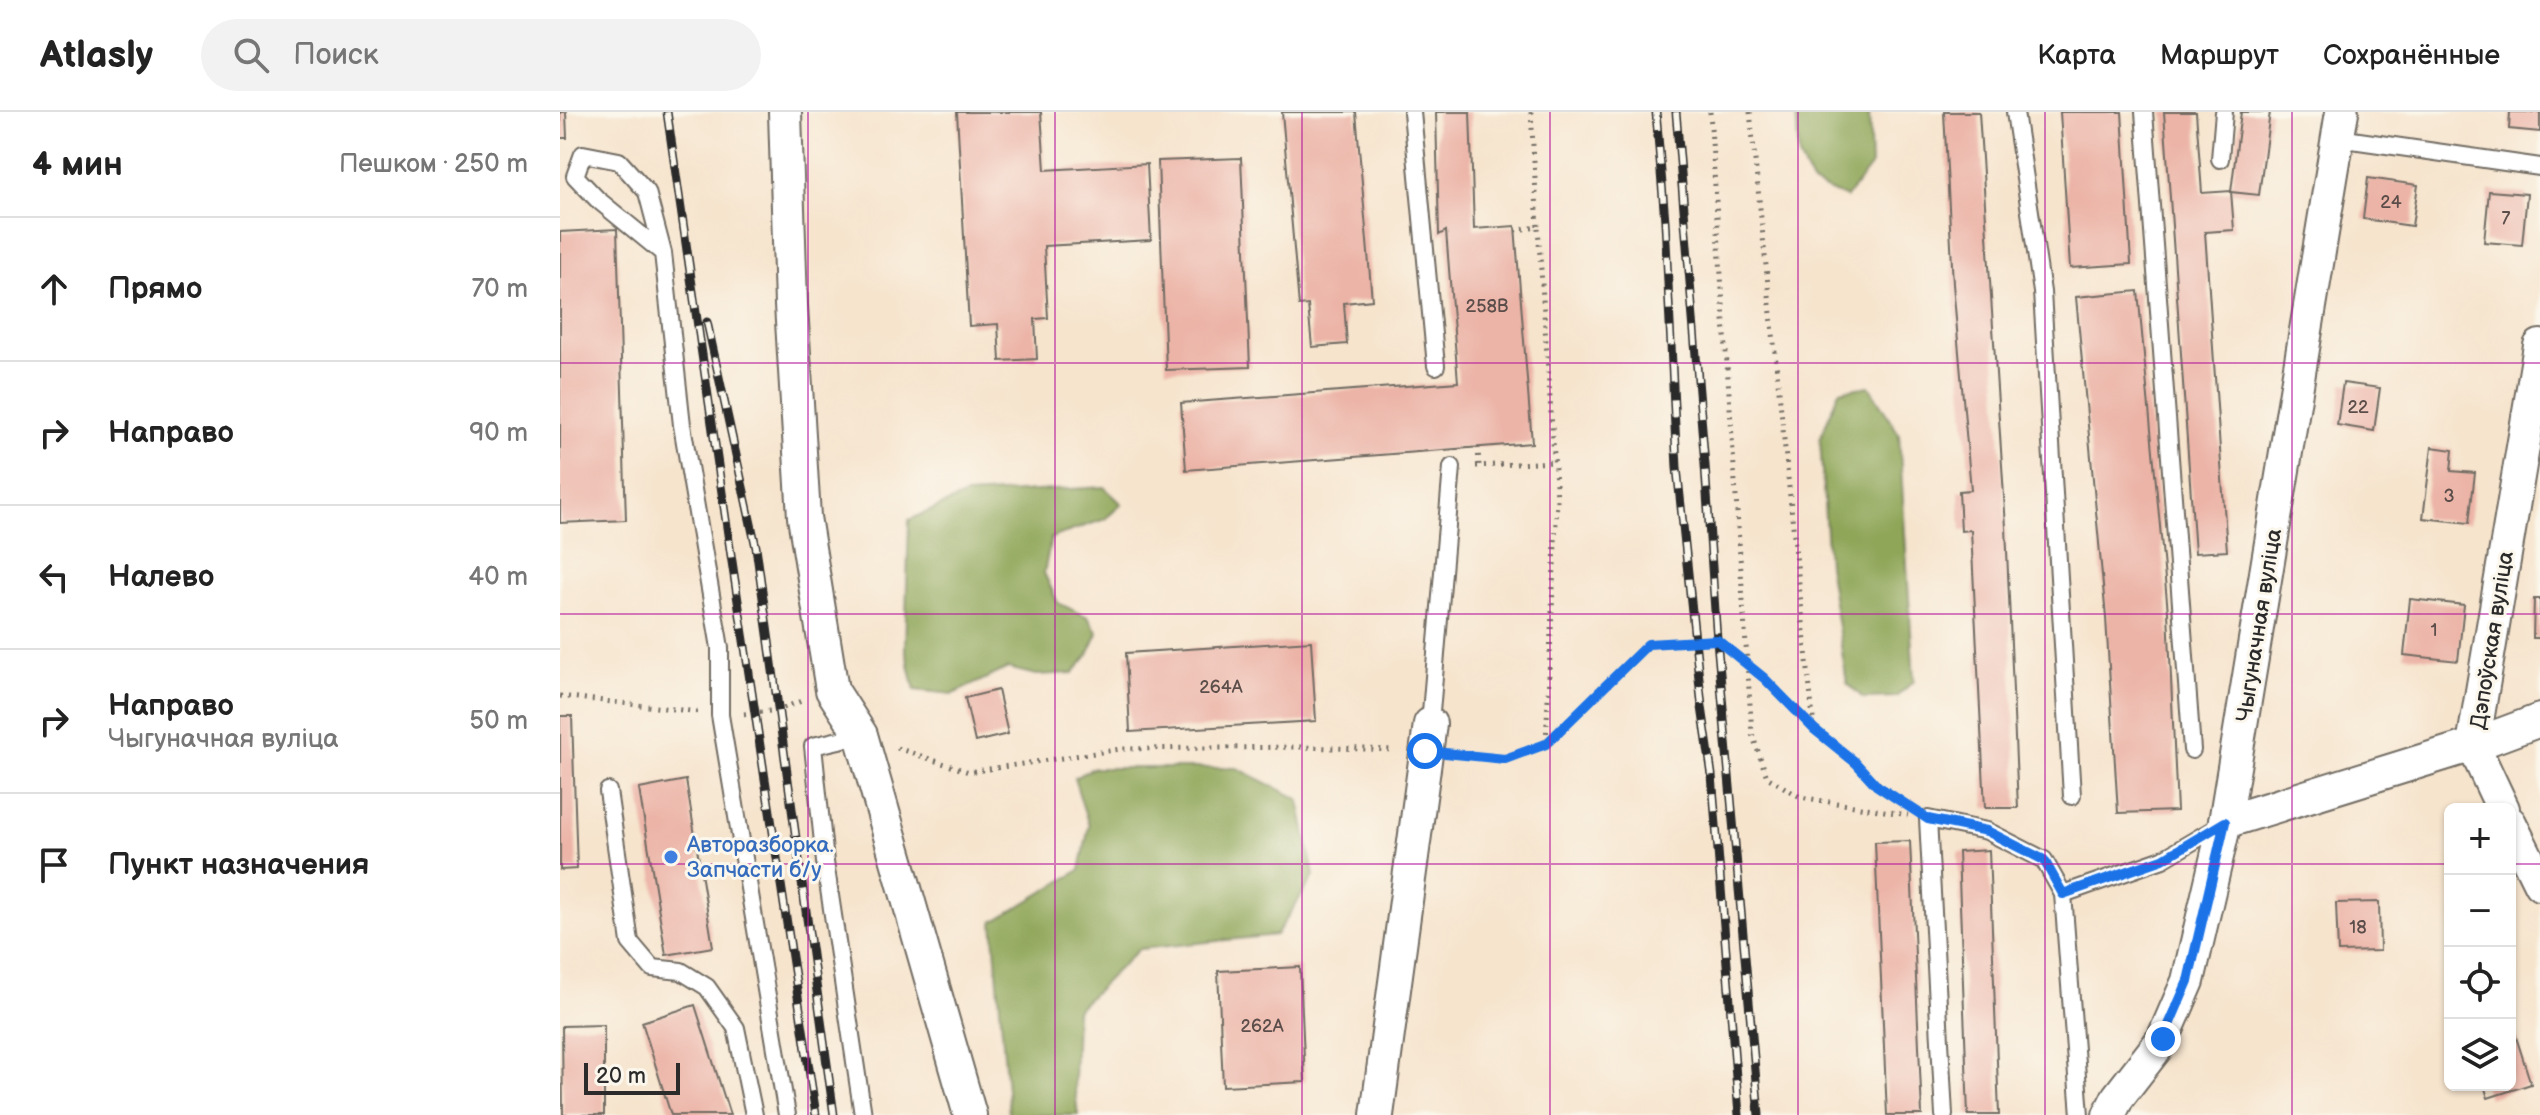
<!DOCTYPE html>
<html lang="ru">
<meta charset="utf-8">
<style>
:root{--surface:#fff;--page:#f2f2f2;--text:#222;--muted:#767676;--line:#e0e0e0}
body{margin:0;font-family:"Balsamiq Sans",sans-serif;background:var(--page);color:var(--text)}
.controls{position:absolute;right:24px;bottom:24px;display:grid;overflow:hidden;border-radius:12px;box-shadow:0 2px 6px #0004}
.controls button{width:72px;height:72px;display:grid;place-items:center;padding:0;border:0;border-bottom:2px solid var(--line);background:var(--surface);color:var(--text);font:40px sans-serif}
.scale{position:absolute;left:24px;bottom:20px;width:96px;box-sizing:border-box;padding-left:8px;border:4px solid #2b2b2b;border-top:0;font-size:22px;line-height:28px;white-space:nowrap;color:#2b2b2b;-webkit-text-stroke:6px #fbf7ec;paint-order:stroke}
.stop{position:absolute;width:24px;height:24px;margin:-18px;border:6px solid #1a73e8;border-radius:50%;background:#fff}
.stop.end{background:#1a73e8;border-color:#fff;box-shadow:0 2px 8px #0008}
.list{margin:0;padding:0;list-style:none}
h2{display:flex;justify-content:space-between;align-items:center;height:104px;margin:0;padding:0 32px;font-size:34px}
h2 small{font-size:26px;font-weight:400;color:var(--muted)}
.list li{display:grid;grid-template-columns:52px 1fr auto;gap:24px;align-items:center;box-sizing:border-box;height:144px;padding:0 32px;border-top:2px solid var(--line)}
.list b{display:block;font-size:30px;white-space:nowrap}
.list p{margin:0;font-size:26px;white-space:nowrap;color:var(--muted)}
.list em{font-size:26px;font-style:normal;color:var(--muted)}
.icon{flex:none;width:44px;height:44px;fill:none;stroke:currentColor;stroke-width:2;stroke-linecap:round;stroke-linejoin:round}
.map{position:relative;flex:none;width:1980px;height:1003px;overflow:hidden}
header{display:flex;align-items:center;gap:48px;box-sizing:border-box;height:112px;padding:0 40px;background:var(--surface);border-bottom:2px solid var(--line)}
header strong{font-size:38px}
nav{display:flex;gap:44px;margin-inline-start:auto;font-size:28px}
.search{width:560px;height:72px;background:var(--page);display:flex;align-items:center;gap:20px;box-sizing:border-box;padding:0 28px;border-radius:44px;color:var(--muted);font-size:30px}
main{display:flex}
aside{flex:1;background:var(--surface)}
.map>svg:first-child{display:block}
.forest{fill:#8fa658;stroke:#5d6842;stroke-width:2}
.building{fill:#ecb4a7}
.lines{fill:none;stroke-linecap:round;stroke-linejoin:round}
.service-casing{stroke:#726c64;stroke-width:20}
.minor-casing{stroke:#726c64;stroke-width:36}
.path{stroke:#726c64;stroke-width:5;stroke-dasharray:2 6;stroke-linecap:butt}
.service{stroke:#fff;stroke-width:16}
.minor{stroke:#fff;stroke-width:32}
.rail-casing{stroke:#2b2b2b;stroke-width:9}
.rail{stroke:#fbf7ec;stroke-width:6;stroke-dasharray:18;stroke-linecap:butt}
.route{stroke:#1a73e8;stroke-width:10}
.grid{fill:none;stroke:#b5179e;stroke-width:2;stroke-opacity:0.55}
.shop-dot{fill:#3f7fe0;stroke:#fbf7ec;stroke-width:3}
.labels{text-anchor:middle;stroke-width:6;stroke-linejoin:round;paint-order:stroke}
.number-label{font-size:18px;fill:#5b4d4a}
.street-label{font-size:22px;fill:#2b2b2b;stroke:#fbf7ec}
.shop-label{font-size:22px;fill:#366cbe;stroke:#fbf7ec;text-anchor:start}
</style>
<header>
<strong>Atlasly</strong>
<div class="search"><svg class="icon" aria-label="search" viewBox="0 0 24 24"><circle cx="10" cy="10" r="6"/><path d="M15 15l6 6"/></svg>Поиск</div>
<nav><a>Карта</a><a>Маршрут</a><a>Сохранённые</a></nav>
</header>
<main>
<aside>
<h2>4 мин<small>Пешком · 250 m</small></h2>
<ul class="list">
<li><svg class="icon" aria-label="ahead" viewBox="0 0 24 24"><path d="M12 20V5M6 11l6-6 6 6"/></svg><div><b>Прямо</b></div><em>70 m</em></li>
<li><svg class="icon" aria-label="right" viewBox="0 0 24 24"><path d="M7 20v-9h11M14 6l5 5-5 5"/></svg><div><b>Направо</b></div><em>90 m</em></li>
<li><svg class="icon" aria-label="left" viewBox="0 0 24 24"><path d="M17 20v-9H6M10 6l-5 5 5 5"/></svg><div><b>Налево</b></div><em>40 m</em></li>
<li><svg class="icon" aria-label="right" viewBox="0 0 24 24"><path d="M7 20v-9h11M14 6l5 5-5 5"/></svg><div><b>Направо</b><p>Чыгуначная вуліца</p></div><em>50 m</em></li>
<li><svg class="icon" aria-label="arrive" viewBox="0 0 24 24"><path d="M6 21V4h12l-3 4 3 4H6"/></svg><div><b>Пункт назначения</b></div></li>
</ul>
</aside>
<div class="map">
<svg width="1980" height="1003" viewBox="0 0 1980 1003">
<rect width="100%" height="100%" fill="#fbf7ec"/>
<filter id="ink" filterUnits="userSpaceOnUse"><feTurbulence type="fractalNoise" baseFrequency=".0125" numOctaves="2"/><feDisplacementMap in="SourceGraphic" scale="16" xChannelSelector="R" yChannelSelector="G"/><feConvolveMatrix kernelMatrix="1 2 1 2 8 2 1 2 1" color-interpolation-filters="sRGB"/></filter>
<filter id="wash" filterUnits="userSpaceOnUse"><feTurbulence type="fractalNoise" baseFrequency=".006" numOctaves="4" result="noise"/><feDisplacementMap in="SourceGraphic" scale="32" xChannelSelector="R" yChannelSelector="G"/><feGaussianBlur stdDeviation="1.8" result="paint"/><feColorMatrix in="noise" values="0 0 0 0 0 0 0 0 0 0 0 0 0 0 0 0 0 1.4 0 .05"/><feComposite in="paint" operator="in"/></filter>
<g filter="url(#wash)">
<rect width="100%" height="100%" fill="#f6e4cd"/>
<g class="forest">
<path d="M 1236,0 L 1309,0 L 1311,54 L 1286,86 L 1252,71 L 1239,45 Z"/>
<path d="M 1309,274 L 1339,322 L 1354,569 L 1336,585 L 1303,586 L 1287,571 L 1268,453 L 1260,327 L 1279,279 Z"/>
<path d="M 544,375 L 562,392 L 545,407 L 491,426 L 484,461 L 498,491 L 528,505 L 538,521 L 527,545 L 513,561 L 476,563 L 448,556 L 393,582 L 355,578 L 345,536 L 349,408 L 406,383 Z"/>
<path d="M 533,656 L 677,656 L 739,687 L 754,764 L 716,823 L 579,837 L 516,898 L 514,970 L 518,1003 L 449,1003 L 433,810 L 520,758 L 529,714 L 514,666 Z"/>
</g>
<g id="blocks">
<g class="building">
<path d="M 0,0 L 6,0 L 7,26 L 0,26 Z"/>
<path d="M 397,0 L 481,0 L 485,58 L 587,52 L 591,128 L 484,134 L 488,206 L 475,207 L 477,247 L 440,249 L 438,212 L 409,214 Z"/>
<path d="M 722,0 L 796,0 L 812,188 L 784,191 L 787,232 L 752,235 L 748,193 L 739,194 Z"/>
<path d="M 876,0 L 910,0 L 914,117 L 955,114 L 972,331 L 626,358 L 621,291 L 898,270 L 886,119 L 879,123 Z"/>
<path d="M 1384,0 L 1419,0 L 1446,415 L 1458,696 L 1425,696 L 1411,418 L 1401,419 L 1399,379 L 1411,378 L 1393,172 Z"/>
<path d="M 1500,0 L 1562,0 L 1571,152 L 1510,156 Z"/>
<path d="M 1604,0 L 1636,0 L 1642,81 L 1671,79 L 1674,118 L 1645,120 L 1667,439 L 1635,441 Z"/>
<path d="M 1681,0 L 1710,0 L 1699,83 L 1671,80 Z"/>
<path d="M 1950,0 L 1980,0 L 1980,20 L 1949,17 Z"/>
<path d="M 681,46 L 690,255 L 606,258 L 598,49 Z"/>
<path d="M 1808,66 L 1858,73 L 1852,114 L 1803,107 Z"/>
<path d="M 1929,79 L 1967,82 L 1962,133 L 1924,130 Z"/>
<path d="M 57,117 L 66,408 L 0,411 L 0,120 Z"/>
<path d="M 1578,179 L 1608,500 L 1617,699 L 1558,701 L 1546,506 L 1516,185 Z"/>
<path d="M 1783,271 L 1820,276 L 1814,319 L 1777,313 Z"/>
<path d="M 1872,335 L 1893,338 L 1891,359 L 1915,361 L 1909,411 L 1863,406 Z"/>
<path d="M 1850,487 L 1904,493 L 1898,549 L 1844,543 Z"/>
<path d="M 1974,487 L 1980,487 L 1980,526 L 1973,526 Z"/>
<path d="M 751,529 L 756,609 L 570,620 L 566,541 Z"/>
<path d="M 438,578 L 448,622 L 415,630 L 405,586 Z"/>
<path d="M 0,604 L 12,604 L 17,757 L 0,758 Z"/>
<path d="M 126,668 L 153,835 L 106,843 L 79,677 Z"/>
<path d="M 1350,729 L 1362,1003 L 1327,1003 L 1315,730 Z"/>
<path d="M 1429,738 L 1439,1003 L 1408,1003 L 1398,740 Z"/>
<path d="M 1819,790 L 1820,839 L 1778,840 L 1776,791 Z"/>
<path d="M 740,855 L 745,970 L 663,974 L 658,859 Z"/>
<path d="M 135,893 L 170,1003 L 111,1003 L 82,910 Z"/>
<path d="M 1951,909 L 1971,972 L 1928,986 L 1924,973 L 1950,973 Z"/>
<path d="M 44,913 L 44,1003 L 3,1003 L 2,914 Z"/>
</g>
</g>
</g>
<g filter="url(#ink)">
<use href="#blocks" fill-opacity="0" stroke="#726c64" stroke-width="2"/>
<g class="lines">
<defs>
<g id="service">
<path d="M 852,0 L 876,254"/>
<path d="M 1455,0 L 1482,180 L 1512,684"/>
<path d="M 1584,0 L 1632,638"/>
<path d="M 1778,26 L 1980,55"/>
<path d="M 1660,47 L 1664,0"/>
<path d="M 103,141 L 37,87 L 15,64 L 23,42 L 59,49 L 87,80 L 103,141 L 122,313 L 160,536 L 160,603 L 227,1003"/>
<path d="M 870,612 L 892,355"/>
<path d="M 301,623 L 253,634 L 265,750 L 303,1003"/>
<path d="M 48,679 L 70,830 L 92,856 L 121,859 L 147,875 L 176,916 L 194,1003"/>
<path d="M 1503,782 L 1520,1003"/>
<path d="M 1384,1003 L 1368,707 L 1427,719 L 1484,748 L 1503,782 L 1603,747 L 1664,711"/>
</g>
<g id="minor">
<path d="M 225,0 L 231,193 L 244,405 L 272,578 L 301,623 L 410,1003"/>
<path d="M 1943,697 L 1913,633 L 1980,234"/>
<path d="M 1665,710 L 1913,633 L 1980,608"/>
<path d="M 1950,711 L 1980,772"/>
<path d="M 817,1003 L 870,612"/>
<path d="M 1549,1003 L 1558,985 L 1603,927 L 1628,869 L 1665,710 L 1782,0"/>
</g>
</defs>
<use href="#service" class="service-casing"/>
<use href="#minor" class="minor-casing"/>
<g class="path">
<path d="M 971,0 L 978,115"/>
<path d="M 1150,0 L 1192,622 L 1207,665 L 1240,685 L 1348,703"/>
<path d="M 1190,0 L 1254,616"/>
<path d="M 955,118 L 978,115 L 997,387 L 986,631"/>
<path d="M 918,335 L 919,354"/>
<path d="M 916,354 L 995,350"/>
<path d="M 0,584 L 139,600"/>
<path d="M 184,602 L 218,598 L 244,588"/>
<path d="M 337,636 L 409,660 L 561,637 L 742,635 L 834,638"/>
<path d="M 896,642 L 945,647 L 986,632 L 1088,532 L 1157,528 C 1173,541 1190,553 1205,567 C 1253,611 1296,660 1351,695"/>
</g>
<use href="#service" class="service"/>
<use href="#minor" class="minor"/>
<defs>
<g id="rail">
<path d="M 107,0 L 171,443 L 256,1003"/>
<path d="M 1096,0 L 1105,109 L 1117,356 L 1142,595 L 1152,663 L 1179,1003"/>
<path d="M 1116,0 L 1145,353 L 1157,528 L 1199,1003"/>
<path d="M 147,210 L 196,435 L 274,1003"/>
</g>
</defs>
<use href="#rail" class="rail-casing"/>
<use href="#rail" class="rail"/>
</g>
</g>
<g class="lines" filter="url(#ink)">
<path class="route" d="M 865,639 L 945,647 L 986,632 L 1088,532 L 1157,528 L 1204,566 L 1254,617 L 1295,650 L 1316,673 L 1368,707 L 1427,719 L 1484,748 L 1503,782 L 1603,747 L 1665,710 L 1628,869 L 1603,927"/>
</g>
<path class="grid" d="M 248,0 L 248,1003M 495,0 L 495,1003M 742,0 L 742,1003M 990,0 L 990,1003M 1238,0 L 1238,1003M 1485,0 L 1485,1003M 1732,0 L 1732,1003M 0,251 L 1980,251M 0,502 L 1980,502M 0,752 L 1890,752M 1950,752 L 1980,752"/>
<circle class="shop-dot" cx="111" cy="745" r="8"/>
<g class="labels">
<g class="number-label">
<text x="1831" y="96">24</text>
<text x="1946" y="112">7</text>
<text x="927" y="200">258В</text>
<text x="1798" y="301">22</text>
<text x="1889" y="390">3</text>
<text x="1874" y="524">1</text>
<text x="661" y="581">264А</text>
<text x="1798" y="821">18</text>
<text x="702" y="920">262А</text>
</g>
<g class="street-label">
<text transform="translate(1698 513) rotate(-81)" y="8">Чыгуначная вуліца</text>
<text transform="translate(1931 528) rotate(-81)" y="8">Дэпоўская вуліца</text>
</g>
<g class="shop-label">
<text x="127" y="740">Авторазборка.<tspan x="127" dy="25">Запчасти б/у</tspan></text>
</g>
</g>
</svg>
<div class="controls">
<button>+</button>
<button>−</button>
<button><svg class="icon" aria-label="locate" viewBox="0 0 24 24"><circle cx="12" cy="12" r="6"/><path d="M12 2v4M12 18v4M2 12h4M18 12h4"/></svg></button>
<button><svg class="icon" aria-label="layers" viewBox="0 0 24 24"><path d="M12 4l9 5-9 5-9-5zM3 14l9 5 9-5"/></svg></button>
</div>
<div class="scale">20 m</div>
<div class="stop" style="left:865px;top:639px"></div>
<div class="stop end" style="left:1603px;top:927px"></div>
</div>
</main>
